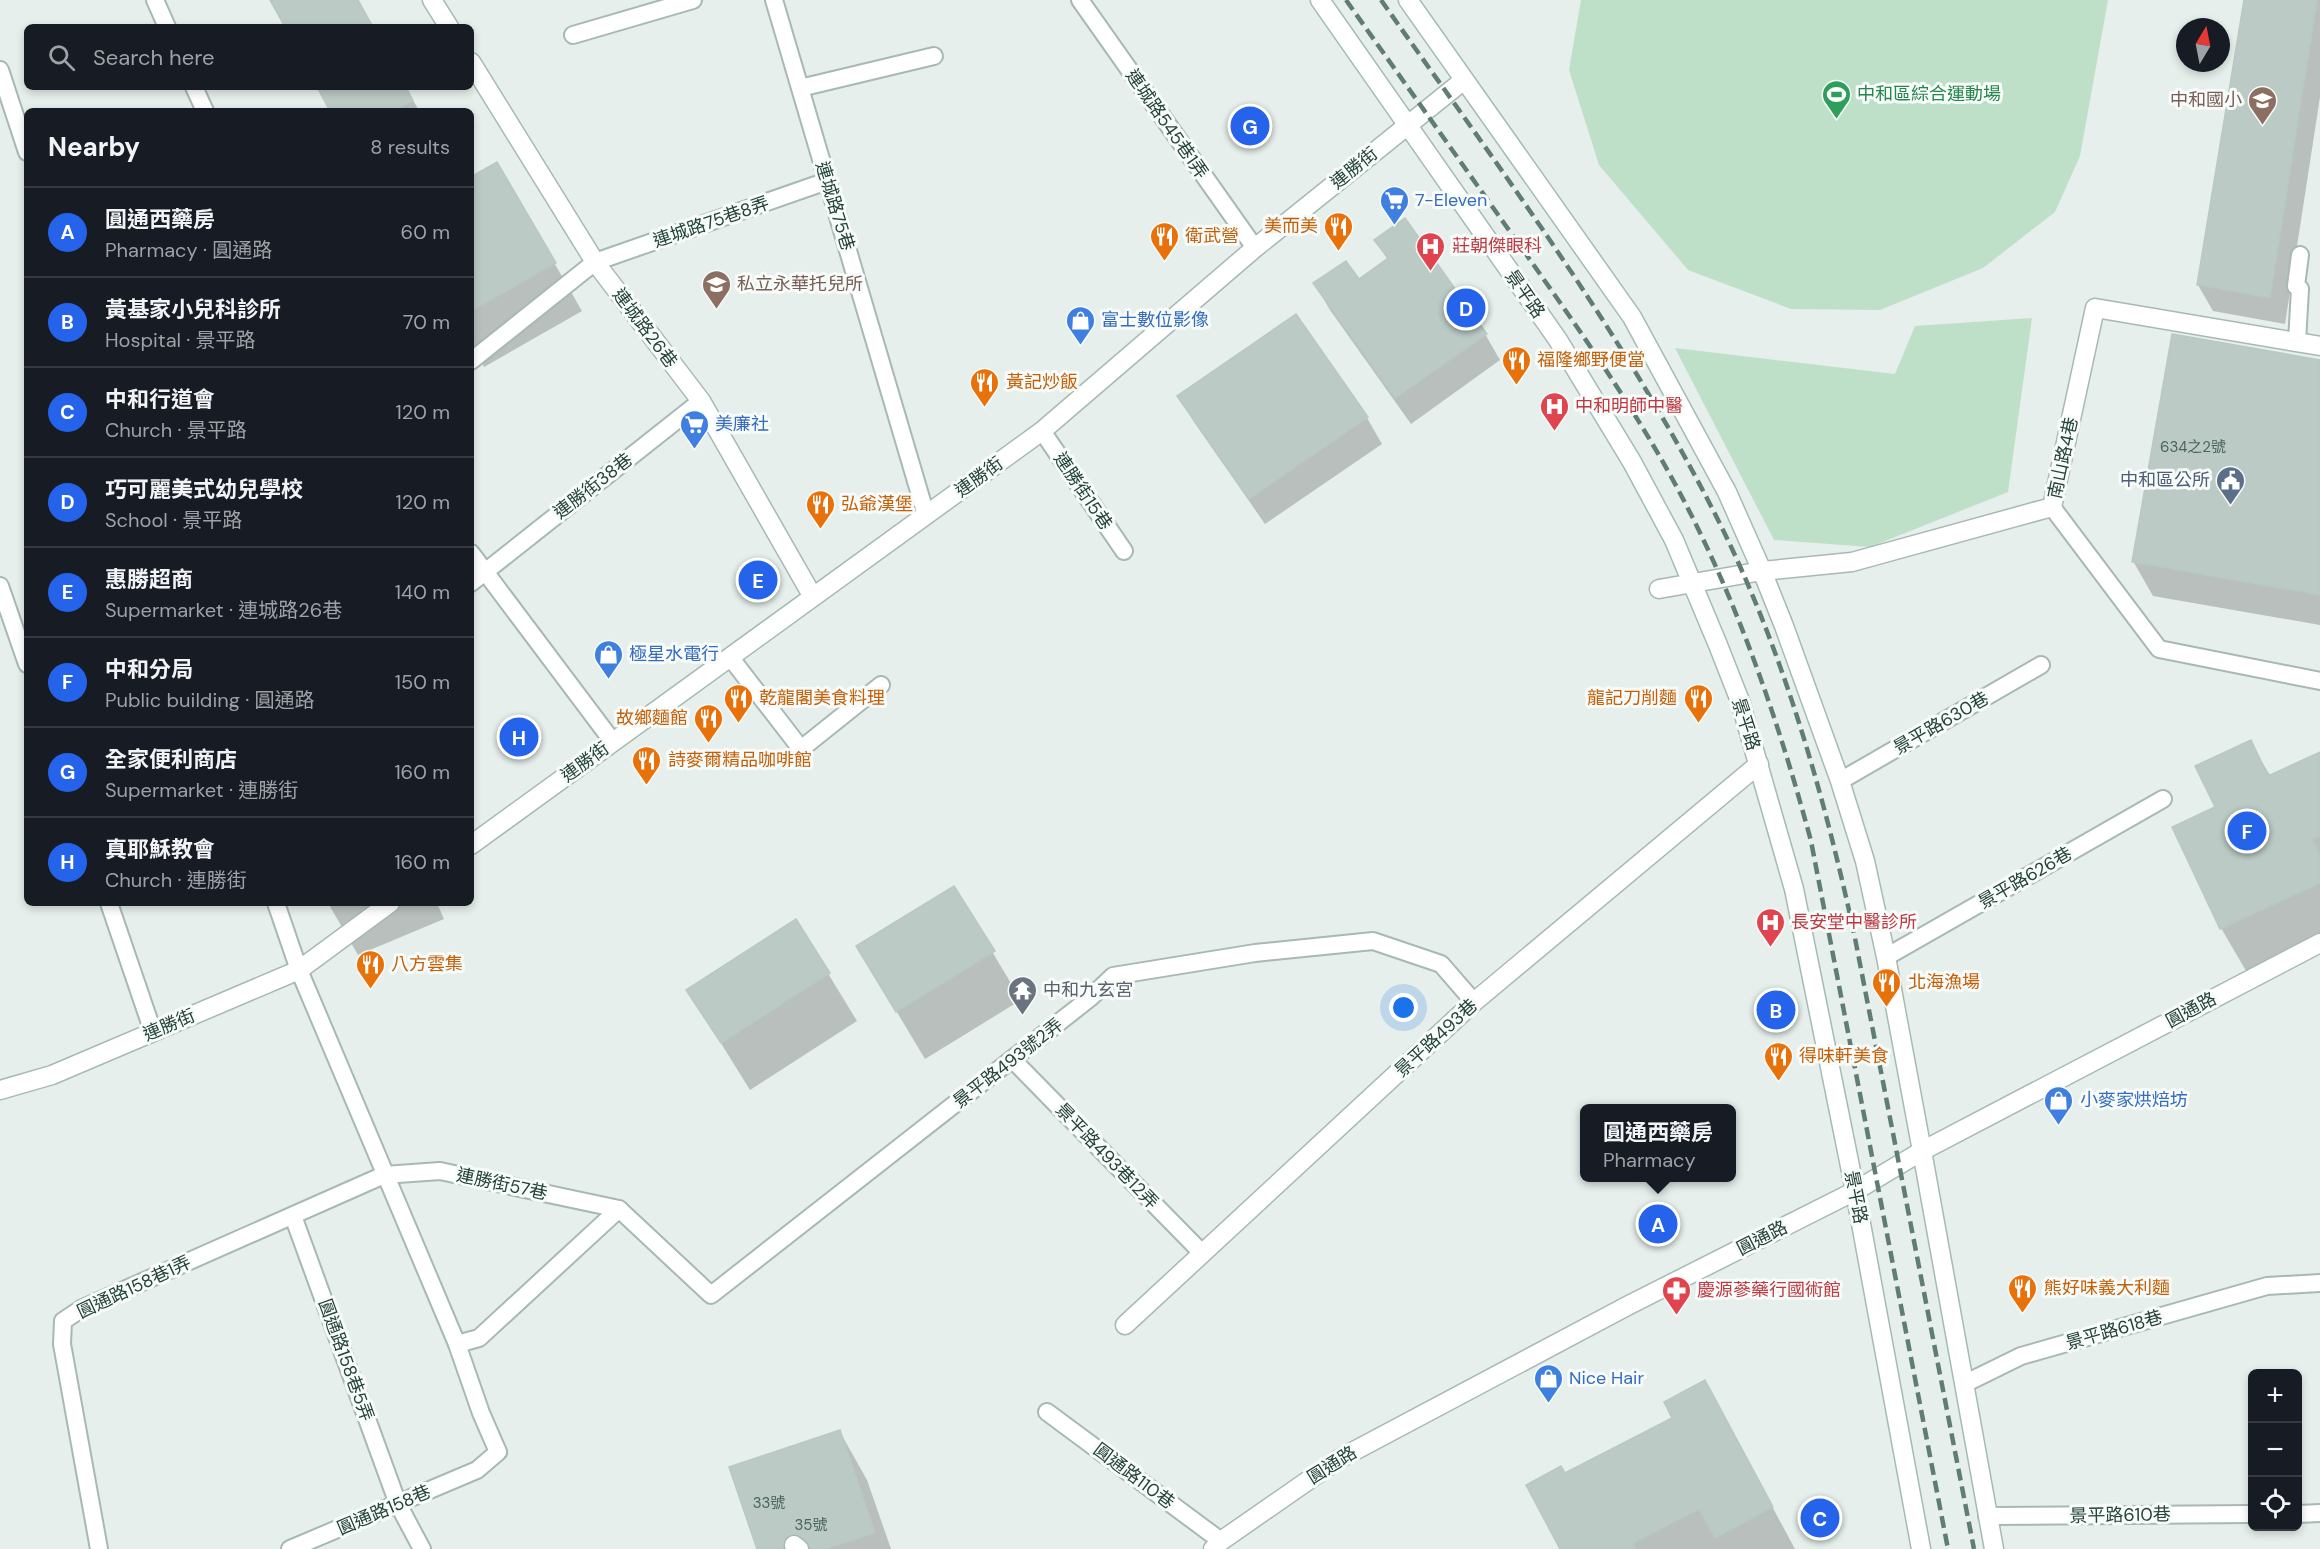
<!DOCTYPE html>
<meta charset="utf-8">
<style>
:root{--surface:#171b24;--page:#20242c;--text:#f1f3f6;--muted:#9ea1a6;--line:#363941;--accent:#2563eb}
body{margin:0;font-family:"DM Sans","Noto Sans TC",sans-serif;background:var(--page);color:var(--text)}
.controls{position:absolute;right:18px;bottom:18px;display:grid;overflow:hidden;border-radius:9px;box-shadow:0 3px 9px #0003}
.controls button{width:54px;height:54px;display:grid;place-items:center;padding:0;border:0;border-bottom:2px solid var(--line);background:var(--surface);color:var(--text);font:30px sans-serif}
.compass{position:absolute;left:2176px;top:18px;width:54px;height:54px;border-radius:50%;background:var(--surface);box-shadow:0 3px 9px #0003;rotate:10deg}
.you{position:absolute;left:1404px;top:1008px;width:21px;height:21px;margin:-15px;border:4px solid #fff;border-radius:50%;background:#1a73e8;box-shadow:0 0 0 9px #1a73e833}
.badge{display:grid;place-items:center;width:39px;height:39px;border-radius:50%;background:var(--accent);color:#fff;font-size:20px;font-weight:700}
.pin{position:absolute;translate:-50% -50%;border:3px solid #fff;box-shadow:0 2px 6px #0006}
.popup{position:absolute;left:1580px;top:1104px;width:156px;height:78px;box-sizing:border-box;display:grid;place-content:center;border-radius:9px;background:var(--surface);filter:drop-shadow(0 2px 4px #0005);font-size:20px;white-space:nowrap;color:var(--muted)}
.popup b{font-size:22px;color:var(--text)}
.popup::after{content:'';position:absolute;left:50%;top:100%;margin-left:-12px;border:12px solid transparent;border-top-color:var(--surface)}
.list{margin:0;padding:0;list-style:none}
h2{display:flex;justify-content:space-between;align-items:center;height:78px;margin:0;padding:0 24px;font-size:26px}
h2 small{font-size:20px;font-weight:400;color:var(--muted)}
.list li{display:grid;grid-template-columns:39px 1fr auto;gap:18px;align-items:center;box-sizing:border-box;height:90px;padding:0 24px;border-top:2px solid var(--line)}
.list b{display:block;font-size:22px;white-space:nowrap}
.list p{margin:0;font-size:20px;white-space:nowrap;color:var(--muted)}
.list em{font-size:20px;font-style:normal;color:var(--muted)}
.icon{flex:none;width:33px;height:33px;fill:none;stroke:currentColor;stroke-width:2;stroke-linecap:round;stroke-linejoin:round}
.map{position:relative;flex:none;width:2320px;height:1549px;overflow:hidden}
.search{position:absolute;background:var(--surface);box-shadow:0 3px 9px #0003;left:24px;top:24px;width:450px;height:66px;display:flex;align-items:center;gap:15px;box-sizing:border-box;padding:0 21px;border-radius:9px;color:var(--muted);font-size:22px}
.panel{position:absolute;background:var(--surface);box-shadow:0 3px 9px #0003;left:24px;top:108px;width:450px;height:798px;border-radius:9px}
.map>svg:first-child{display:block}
.green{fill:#bfe0c8}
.shadow{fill:#0003}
.building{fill:#bbcac4;stroke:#b8c9c2;stroke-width:1.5}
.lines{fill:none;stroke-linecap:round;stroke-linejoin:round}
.service-casing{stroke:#a8b8b2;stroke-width:20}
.minor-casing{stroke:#a8b8b2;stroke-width:21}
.tertiary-casing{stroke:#a8b8b2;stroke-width:21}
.secondary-casing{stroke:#a4bbb3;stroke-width:21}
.service{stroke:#fff;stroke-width:16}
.minor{stroke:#fff;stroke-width:18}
.tertiary{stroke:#fff;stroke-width:18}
.secondary{stroke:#fff;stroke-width:18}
.rail{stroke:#5f7d75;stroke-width:4.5;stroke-dasharray:12 6;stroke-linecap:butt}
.labels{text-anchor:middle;stroke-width:6;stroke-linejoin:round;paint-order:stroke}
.number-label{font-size:15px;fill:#4a645c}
.leisure-label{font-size:18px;fill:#27864d;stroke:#f7fbf9;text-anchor:start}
.education-label{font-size:18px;fill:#785e54;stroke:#f7fbf9;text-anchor:end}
.street-label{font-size:18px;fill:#24423a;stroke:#f7fbf9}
.shop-label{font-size:18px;fill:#366cbe;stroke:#f7fbf9;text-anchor:start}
.food-label{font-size:18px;fill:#c56008;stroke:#f7fbf9;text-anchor:start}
.health-label{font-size:18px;fill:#be3a42;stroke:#f7fbf9;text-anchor:start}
.service-label{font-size:18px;fill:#4e5e75;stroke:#f7fbf9;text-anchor:end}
.worship-label{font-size:18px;fill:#5b616d;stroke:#f7fbf9;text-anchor:start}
</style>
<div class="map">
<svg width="2320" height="1549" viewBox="0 0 2320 1549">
<rect width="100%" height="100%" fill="#e6efeb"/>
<g class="green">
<path d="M 1581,0 L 2108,0 L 2080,156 L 2055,212 L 1983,268 L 1880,310 L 1791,309 L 1688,270 L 1599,165 L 1569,70 Z"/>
<path d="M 2032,318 L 2008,492 L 1870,547 L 1774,540 L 1675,348 L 1895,374 L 1915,326 Z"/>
</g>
<g class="shadow">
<path d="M 2246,0 L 2320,0 L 2320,97 L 2285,324 L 2213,311 L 2198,285 Z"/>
<path d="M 319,87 L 406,87 L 419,111 L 332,111 Z"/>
<path d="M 497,164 L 582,311 L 484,367 L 471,344 L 471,178 Z"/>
<path d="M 1376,240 L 1485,334 L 1500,360 L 1411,424 L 1330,310 L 1315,284 L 1358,281 L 1388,260 Z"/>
<path d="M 2320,361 L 2320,625 L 2153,596 L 2133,561 Z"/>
<path d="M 1179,396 L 1367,418 L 1382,444 L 1265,524 L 1194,422 Z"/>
<path d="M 2250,742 L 2271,777 L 2320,754 L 2320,943 L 2249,976 L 2221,928 Z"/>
<path d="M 954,888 L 1021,1000 L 925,1059 L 858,947 Z"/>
<path d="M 328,903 L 437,903 L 444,919 L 358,955 Z"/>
<path d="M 796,921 L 857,1021 L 750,1090 L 688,990 Z"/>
<path d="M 1705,1382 L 1795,1549 L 1562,1549 L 1565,1475 L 1674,1419 Z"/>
<path d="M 840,1432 L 867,1480 L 891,1549 L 759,1549 Z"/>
</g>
<g class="building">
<path d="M 270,0 L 358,0 L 373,27 L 285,27 Z"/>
<path d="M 2244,0 L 2317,0 L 2270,298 L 2197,285 Z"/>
<path d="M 317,87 L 406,87 L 413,101 L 394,111 L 330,111 Z"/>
<path d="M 497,162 L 556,263 L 471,311 L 471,177 Z"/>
<path d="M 1405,218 L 1487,334 L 1395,398 L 1313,283 L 1346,261 L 1359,279 L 1388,258 L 1374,240 Z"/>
<path d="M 1296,314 L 1368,417 L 1249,499 L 1177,396 Z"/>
<path d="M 2172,334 L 2320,360 L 2320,595 L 2132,562 Z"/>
<path d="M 2251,740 L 2268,776 L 2320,752 L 2320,836 L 2312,839 L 2320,855 L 2320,883 L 2220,929 L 2172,827 L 2215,807 L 2195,766 Z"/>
<path d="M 954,886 L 995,951 L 896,1012 L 856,946 Z"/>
<path d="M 796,919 L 830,973 L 721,1043 L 686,990 Z"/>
<path d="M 1705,1380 L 1773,1507 L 1715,1538 L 1699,1509 L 1633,1543 L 1636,1549 L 1560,1549 L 1526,1485 L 1561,1466 L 1565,1473 L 1672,1418 L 1664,1402 Z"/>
<path d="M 840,1430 L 875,1533 L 825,1549 L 757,1549 L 729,1467 Z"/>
</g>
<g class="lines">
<defs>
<g id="service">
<path d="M 155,0 L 167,27"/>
<path d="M 774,0 L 926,515"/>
<path d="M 1080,0 L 1255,248"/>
<path d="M 573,35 L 693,0"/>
<path d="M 0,70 L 27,152"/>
<path d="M 194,87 L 205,111"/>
<path d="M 800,88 L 934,56"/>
<path d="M 2297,342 L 2300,289 L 2296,286 L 2300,255"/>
<path d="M 471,361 L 595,262 L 827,181"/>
<path d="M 1042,431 L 1124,551"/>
<path d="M 2052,507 L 2159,649 L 2320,681"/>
<path d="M 471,553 L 613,742"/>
<path d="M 471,583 L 701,401"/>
<path d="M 0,586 L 27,664"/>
<path d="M 730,657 L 801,749 L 881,685"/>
<path d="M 1840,781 L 2041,665"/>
<path d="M 109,903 L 153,1032"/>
<path d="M 276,903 L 299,970 L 457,1344 L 479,1338 L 619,1209"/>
<path d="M 1886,957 L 2163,799"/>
<path d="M 1012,1059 L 1202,1253"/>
<path d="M 293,1216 L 398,1504 L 422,1549"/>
<path d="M 1964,1384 L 2021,1356 L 2267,1286 L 2320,1283"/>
<path d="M 1047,1412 L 1221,1541"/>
<path d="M 2298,1514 L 2320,1513"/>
<path d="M 1987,1516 L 2252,1514"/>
<path d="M 99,1549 L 62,1344 L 63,1321 L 81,1309 L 384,1175 L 440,1171 L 619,1209 L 711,1295 L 1090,998 L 1113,976 L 1255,953 L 1373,941 L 1441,964 L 1474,1002"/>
<path d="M 290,1549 L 477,1470 L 498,1452 L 481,1413 L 457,1344"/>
</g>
<g id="minor">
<path d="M 432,0 L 449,27"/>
<path d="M 471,62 L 595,262 L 701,401 L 813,597"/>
<path d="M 1659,589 L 1762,571 L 1852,562 L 2052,507 L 2095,308 L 2320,346"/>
<path d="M 471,845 L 1042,431 L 1255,248 L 1464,80"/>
<path d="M 0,1090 L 52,1075 L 299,970 L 390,903"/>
<path d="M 1125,1325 L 1474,1002 L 1759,764"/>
<path d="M 794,1545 L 799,1549"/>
</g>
<path id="tertiary" d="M 1213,1549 L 1221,1541 L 1339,1459 L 1629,1305 L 1855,1191 L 1922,1151 L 2320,943"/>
<g id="secondary">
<path d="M 1320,0 L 1558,340 L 1632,462 L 1674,540 L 1718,645 L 1740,701 L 1794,889 L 1855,1191 L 1921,1549"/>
<path d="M 1408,0 L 1632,317 L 1727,492 L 1762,571 L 1784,626 L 1840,781 L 1865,861 L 1886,957 L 1922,1151 L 1994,1549"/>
</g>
</defs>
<use href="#service" class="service-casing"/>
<use href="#minor" class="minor-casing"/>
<use href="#tertiary" class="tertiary-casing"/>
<use href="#secondary" class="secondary-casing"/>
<use href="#service" class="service"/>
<use href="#minor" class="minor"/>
<use href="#tertiary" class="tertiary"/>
<use href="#secondary" class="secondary"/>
<g class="rail">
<path d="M 1346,0 C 1399,75 1453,151 1506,226 C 1557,298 1608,369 1653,445 C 1726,568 1774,704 1811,841 L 1948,1549"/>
<path d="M 1381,0 C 1502,172 1631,343 1724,532 C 1785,658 1823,792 1853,928 L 1974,1549"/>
</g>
</g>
<defs>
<symbol id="stadium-pin" viewBox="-11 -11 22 30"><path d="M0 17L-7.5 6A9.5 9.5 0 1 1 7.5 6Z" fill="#2e9e5b" stroke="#f7fbf9"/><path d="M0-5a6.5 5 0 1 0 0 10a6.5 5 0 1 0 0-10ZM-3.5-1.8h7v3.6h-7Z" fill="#fff"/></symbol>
<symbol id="school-pin" viewBox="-11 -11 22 30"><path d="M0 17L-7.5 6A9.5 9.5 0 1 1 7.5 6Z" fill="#8d6e63" stroke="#f7fbf9"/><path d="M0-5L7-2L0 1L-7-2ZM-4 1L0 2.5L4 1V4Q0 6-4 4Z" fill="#fff"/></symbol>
<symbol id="supermarket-pin" viewBox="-11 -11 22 30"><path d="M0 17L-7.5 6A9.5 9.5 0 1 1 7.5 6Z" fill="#3f7fe0" stroke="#f7fbf9"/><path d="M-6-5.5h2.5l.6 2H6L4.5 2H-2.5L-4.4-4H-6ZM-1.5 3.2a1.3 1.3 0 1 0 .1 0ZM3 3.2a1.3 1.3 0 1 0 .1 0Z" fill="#fff"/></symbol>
<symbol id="restaurant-pin" viewBox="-11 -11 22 30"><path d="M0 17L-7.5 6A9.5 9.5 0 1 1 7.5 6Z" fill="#e8710a" stroke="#f7fbf9"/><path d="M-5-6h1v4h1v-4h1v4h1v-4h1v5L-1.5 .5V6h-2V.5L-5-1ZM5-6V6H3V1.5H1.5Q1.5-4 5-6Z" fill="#fff"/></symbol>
<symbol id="hospital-pin" viewBox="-11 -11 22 30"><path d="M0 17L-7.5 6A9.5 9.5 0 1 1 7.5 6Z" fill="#e0444e" stroke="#f7fbf9"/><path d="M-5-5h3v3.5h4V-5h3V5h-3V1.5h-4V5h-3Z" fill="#fff"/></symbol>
<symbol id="shop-pin" viewBox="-11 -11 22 30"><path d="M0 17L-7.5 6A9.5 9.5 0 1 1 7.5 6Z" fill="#3f7fe0" stroke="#f7fbf9"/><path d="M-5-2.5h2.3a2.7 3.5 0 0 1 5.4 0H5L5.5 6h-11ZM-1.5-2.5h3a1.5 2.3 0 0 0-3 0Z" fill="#fff"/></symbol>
<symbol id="civic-pin" viewBox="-11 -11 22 30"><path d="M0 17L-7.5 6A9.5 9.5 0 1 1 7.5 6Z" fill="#5c6f8a" stroke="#f7fbf9"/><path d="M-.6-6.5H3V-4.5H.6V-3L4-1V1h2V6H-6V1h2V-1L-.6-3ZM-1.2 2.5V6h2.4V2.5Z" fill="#fff"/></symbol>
<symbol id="temple-pin" viewBox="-11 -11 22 30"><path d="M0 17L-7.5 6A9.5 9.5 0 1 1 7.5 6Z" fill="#6b7280" stroke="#f7fbf9"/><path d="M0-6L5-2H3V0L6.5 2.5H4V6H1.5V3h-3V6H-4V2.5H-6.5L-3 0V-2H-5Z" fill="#fff"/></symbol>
<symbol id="pharmacy-pin" viewBox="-11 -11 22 30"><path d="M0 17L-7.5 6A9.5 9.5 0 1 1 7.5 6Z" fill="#e0444e" stroke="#f7fbf9"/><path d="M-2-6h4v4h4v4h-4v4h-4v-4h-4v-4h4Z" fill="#fff"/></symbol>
</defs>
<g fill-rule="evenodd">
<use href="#stadium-pin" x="1820" y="78" width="33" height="45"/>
<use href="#school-pin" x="2246" y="84" width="33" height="45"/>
<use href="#supermarket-pin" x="1378" y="184" width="33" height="45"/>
<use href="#restaurant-pin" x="1322" y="210" width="33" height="45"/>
<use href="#restaurant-pin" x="1148" y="220" width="33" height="45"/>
<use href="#hospital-pin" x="1414" y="230" width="33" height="45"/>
<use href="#school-pin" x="700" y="268" width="33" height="45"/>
<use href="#shop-pin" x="1064" y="304" width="33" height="45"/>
<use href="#restaurant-pin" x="1500" y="344" width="33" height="45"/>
<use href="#restaurant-pin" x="968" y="366" width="33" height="45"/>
<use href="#hospital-pin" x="1538" y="390" width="33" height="45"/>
<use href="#supermarket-pin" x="678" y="408" width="33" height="45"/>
<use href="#civic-pin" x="2214" y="464" width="33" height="45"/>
<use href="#restaurant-pin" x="804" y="488" width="33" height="45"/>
<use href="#shop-pin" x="592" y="638" width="33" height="45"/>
<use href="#restaurant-pin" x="722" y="682" width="33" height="45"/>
<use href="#restaurant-pin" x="1682" y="682" width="33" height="45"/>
<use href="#restaurant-pin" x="692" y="702" width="33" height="45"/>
<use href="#restaurant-pin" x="630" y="744" width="33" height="45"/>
<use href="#hospital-pin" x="1754" y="906" width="33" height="45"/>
<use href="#restaurant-pin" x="354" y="948" width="33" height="45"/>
<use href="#restaurant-pin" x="1870" y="966" width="33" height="45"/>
<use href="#temple-pin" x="1006" y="974" width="33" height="45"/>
<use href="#restaurant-pin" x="1762" y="1040" width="33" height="45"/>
<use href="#shop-pin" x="2042" y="1084" width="33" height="45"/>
<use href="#restaurant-pin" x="2006" y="1272" width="33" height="45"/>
<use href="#pharmacy-pin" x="1660" y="1274" width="33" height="45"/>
<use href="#shop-pin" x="1532" y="1362" width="33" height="45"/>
</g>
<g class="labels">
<g class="number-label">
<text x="2193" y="452">634之2號</text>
<text x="769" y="1508">33號</text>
<text x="811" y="1530">35號</text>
</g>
<g class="leisure-label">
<text x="1857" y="100">中和區綜合運動場</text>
</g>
<g class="education-label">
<text x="2242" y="106">中和國小</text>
<text x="737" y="290" text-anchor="start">私立永華托兒所</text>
</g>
<g class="street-label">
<text transform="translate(1167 124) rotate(55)" y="6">連城路545巷1弄</text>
<text transform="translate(1354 168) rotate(-39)" y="6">連勝街</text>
<text transform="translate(835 206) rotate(73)" y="6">連城路75巷</text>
<text transform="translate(711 222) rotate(-19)" y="6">連城路75巷8弄</text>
<text transform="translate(1525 294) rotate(55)" y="6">景平路</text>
<text transform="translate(645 328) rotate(53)" y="6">連城路26巷</text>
<text transform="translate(2063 458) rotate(-78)" y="6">南山路4巷</text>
<text transform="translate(979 477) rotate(-36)" y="6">連勝街</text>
<text transform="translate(593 486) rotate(-38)" y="6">連勝街38巷</text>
<text transform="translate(1083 491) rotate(56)" y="6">連勝街15巷</text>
<text transform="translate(1941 723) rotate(-30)" y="6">景平路630巷</text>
<text transform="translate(1746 724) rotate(72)" y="6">景平路</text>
<text transform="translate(585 762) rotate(-36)" y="6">連勝街</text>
<text transform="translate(2025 878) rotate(-30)" y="6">景平路626巷</text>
<text transform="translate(2191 1010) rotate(-28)" y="6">圓通路</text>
<text transform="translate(169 1025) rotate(-23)" y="6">連勝街</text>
<text transform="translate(1436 1038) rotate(-43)" y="6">景平路493巷</text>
<text transform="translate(1008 1063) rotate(-38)" y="6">景平路493號2弄</text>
<text transform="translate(1107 1156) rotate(46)" y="6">景平路493巷12弄</text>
<text transform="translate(502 1184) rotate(12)" y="6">連勝街57巷</text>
<text transform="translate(1856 1197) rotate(79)" y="6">景平路</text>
<text transform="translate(1762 1238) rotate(-27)" y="6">圓通路</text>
<text transform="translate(134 1287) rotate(-25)" y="6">圓通路158巷1弄</text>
<text transform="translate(2114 1330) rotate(-16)" y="6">景平路618巷</text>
<text transform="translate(346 1360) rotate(70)" y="6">圓通路158巷5弄</text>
<text transform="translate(1332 1465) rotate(-32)" y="6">圓通路</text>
<text transform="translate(1134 1476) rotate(37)" y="6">圓通路110巷</text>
<text transform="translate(384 1510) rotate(-23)" y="6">圓通路158巷</text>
<text transform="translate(2120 1515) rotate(-1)" y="6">景平路610巷</text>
</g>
<g class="shop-label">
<text x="1415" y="206">7-Eleven</text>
<text x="1101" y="326">富士數位影像</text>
<text x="715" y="430">美廉社</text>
<text x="629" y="660">極星水電行</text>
<text x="2080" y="1106">小麥家烘焙坊</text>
<text x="1569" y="1384">Nice Hair</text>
</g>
<g class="food-label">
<text x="1318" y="232" text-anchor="end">美而美</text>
<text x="1185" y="242">衛武營</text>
<text x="1537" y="366">福隆鄉野便當</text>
<text x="1006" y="388">黃記炒飯</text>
<text x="841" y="510">弘爺漢堡</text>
<text x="759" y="704">乾龍閣美食料理</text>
<text x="1677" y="704" text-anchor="end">龍記刀削麵</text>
<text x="688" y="724" text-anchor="end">故鄉麵館</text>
<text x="668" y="766">詩麥爾精品咖啡館</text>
<text x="391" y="970">八方雲集</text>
<text x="1908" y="988">北海漁場</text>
<text x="1799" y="1062">得味軒美食</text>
<text x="2044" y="1294">熊好味義大利麵</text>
</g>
<g class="health-label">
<text x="1452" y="252">莊朝傑眼科</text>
<text x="1575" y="412">中和明師中醫</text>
<text x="1791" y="928">長安堂中醫診所</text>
<text x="1697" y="1296">慶源蔘藥行國術館</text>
</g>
<g class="service-label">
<text x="2210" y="486">中和區公所</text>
</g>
<g class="worship-label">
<text x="1043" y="996">中和九玄宮</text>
</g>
</g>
</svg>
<div class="controls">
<button>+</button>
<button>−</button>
<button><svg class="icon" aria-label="locate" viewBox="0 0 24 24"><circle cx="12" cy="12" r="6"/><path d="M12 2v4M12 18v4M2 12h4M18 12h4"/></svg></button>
</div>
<svg class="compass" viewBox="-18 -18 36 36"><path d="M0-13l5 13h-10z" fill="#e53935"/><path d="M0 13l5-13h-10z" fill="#9ea1a6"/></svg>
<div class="you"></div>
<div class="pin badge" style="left:1658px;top:1224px">A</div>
<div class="popup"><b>圓通西藥房</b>Pharmacy</div>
<div class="pin badge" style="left:1776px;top:1010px">B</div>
<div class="pin badge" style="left:1820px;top:1518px">C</div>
<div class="pin badge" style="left:1466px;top:308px">D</div>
<div class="pin badge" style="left:758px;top:580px">E</div>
<div class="pin badge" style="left:2247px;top:831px">F</div>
<div class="pin badge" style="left:1250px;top:126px">G</div>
<div class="pin badge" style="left:519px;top:737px">H</div>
<div class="search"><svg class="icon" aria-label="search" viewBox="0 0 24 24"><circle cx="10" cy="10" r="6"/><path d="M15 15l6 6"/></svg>Search here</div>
<section class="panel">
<h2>Nearby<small>8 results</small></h2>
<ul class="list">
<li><span class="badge">A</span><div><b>圓通西藥房</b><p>Pharmacy · 圓通路</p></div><em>60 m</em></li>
<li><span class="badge">B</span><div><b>黃基家小兒科診所</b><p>Hospital · 景平路</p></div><em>70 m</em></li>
<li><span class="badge">C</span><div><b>中和行道會</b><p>Church · 景平路</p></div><em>120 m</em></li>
<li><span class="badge">D</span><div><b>巧可麗美式幼兒學校</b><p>School · 景平路</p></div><em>120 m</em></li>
<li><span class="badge">E</span><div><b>惠勝超商</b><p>Supermarket · 連城路26巷</p></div><em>140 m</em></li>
<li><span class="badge">F</span><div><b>中和分局</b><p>Public building · 圓通路</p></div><em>150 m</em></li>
<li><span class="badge">G</span><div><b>全家便利商店</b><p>Supermarket · 連勝街</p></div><em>160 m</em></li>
<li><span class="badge">H</span><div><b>真耶穌教會</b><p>Church · 連勝街</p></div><em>160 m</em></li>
</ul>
</section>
</div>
